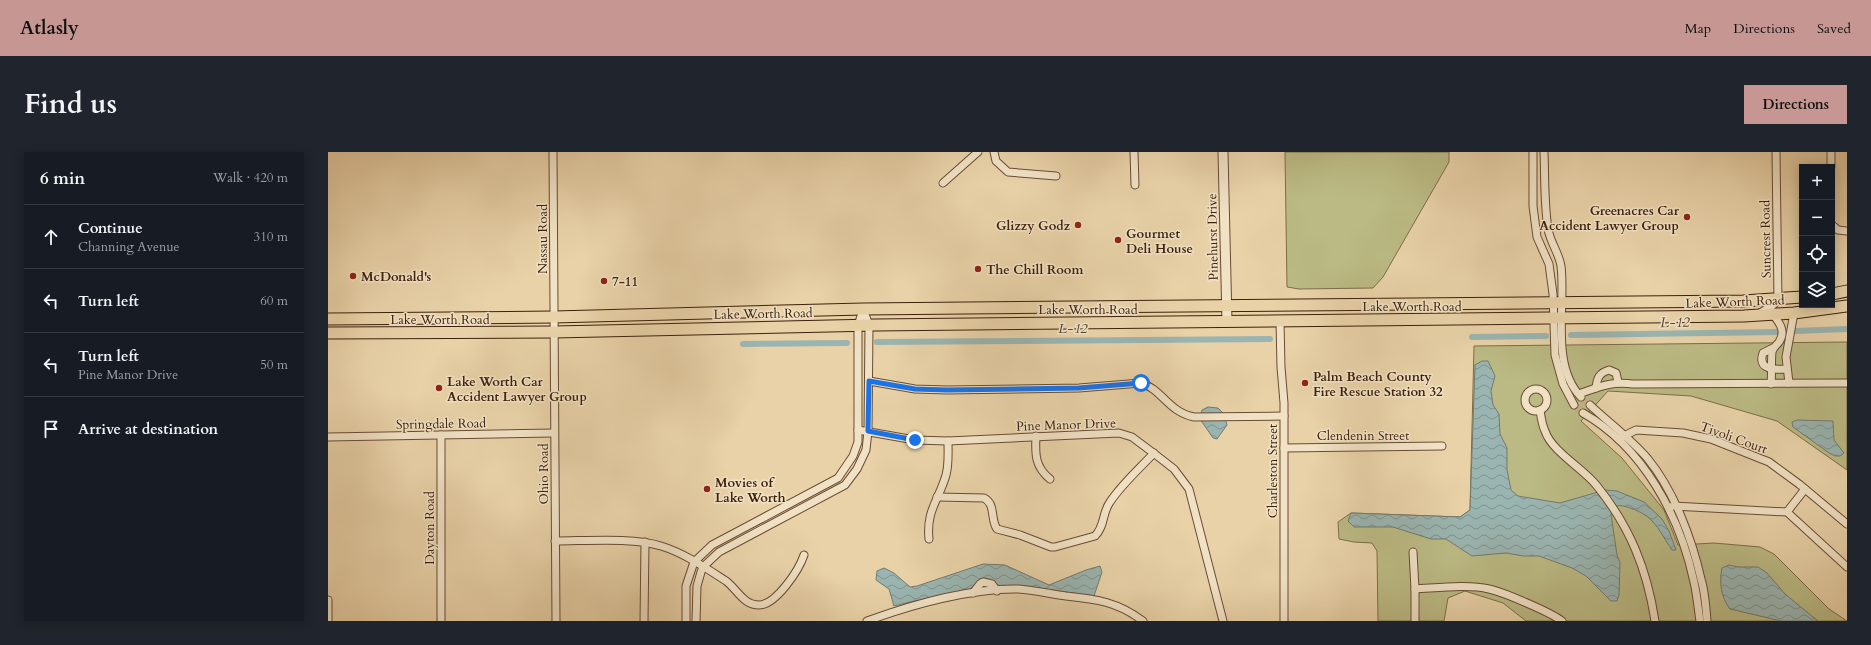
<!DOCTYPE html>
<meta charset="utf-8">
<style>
:root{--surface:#171b24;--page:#20242c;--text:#f1f3f6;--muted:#9ea1a6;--line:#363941;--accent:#c59692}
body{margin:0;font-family:Cardo,serif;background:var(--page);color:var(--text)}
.controls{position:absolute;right:12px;top:12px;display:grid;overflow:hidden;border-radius:0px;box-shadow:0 2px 10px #0003}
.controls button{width:36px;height:36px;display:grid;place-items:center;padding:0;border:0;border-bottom:1px solid var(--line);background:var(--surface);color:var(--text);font:20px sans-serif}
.stop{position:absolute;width:12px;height:12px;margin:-9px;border:3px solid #1a73e8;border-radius:50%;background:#fff}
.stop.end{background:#1a73e8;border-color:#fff;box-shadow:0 1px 4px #0008}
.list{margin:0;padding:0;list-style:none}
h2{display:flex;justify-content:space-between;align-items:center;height:52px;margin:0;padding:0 16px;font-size:17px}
h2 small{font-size:13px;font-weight:400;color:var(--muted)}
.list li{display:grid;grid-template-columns:26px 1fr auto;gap:12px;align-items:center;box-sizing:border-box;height:64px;padding:0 16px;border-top:1px solid var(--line)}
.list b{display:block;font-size:15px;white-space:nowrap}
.list p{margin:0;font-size:13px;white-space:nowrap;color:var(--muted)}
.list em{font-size:13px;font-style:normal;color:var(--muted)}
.icon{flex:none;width:22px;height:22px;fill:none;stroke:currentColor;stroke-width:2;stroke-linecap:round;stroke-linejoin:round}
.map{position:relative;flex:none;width:1519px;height:469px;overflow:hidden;border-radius:0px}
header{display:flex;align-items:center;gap:24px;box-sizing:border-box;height:56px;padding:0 20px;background:var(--accent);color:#111}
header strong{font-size:19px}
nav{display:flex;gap:22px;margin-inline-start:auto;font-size:14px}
.intro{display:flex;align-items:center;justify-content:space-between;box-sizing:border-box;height:96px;padding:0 24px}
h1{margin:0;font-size:28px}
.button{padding:10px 18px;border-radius:0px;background:var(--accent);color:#111;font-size:14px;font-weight:700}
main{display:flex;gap:24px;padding:0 24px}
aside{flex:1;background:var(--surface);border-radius:0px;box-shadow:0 2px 10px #0003}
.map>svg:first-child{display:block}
.green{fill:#bbba84;stroke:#7c6d48}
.water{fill:url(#water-waves);stroke:#75796f}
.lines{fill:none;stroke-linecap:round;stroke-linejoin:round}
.canal{stroke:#9ab5b1;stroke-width:6}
.minor-tunnel{stroke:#c7ae89;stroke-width:7;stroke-dasharray:7 3.5;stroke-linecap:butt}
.minor-casing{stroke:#694c32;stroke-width:9}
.tertiary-casing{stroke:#694c32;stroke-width:11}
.primary-casing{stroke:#3e200b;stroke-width:13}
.minor{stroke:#f1e2c6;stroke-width:7}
.tertiary{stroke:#f1e2c6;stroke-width:9}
.primary{stroke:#e9d2a8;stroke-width:11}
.route{stroke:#1a73e8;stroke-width:5}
.poi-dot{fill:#8f2418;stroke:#f1e2c6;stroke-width:1.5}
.labels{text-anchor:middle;stroke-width:3;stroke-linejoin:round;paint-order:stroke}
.poi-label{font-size:13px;font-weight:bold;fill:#3e200b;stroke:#f1e2c6;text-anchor:start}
.street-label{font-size:13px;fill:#3e200b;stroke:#f1e2c6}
.water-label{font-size:14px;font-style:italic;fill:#554534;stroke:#f1e2c6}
</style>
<header>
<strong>Atlasly</strong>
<nav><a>Map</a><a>Directions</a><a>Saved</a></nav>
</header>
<div class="intro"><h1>Find us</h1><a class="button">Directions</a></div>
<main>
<aside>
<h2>6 min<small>Walk · 420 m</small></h2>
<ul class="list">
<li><svg class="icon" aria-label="ahead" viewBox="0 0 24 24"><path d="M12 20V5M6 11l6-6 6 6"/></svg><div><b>Continue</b><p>Channing Avenue</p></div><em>310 m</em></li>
<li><svg class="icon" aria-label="left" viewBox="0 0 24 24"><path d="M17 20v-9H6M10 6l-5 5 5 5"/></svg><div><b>Turn left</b></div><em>60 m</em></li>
<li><svg class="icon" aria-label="left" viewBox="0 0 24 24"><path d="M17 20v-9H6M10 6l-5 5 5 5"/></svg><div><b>Turn left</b><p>Pine Manor Drive</p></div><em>50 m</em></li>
<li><svg class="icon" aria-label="arrive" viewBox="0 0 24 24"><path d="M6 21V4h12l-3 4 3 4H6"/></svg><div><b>Arrive at destination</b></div></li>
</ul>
</aside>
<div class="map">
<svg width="1519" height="469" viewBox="0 0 1519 469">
<defs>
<pattern id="water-waves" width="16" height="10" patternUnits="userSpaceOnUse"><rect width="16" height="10" fill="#9ab5b1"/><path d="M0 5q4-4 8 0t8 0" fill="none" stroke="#7f938e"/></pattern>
</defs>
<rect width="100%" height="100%" fill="#e9d2a8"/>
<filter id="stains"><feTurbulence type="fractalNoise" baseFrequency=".005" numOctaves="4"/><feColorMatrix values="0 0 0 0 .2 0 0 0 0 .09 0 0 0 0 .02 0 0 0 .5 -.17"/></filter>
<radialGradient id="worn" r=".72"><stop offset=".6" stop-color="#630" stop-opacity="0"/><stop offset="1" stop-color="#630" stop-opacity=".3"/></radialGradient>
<g class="green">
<path d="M 957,0 L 1121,0 L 1121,10 L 1055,125 L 1045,136 L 971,137 L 959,135 Z"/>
<path d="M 1519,190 L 1519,318 L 1449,269 L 1363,244 L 1280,239 L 1253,269 L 1294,306 L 1336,358 L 1350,393 L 1386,391 L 1432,395 L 1446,402 L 1501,457 L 1519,469 L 1198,469 L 1175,451 L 1137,439 L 1120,446 L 1116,469 L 1050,469 L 1049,399 L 1044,391 L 1026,390 L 1011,387 L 1010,370 L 1023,361 L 1132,365 L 1142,358 L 1146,194 Z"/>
</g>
<g class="water">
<path d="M 1154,209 L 1160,209 L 1167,224 L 1163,239 L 1165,253 L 1171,262 L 1172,282 L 1179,296 L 1179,318 L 1183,338 L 1190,344 L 1232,351 L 1277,338 L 1289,339 L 1316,350 L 1334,367 L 1341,379 L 1348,398 L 1344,398 C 1330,378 1327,364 1302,356 C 1296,354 1293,353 1287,354 L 1283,362 L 1289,403 L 1292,411 L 1291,443 L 1289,449 L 1283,449 L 1258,424 L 1244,416 L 1211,404 L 1195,404 L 1178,401 L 1144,404 L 1118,387 L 1103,387 L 1065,375 L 1026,375 L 1020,369 L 1023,361 L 1132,365 L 1142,358 L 1147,213 Z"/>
<path d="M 880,255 L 890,256 L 896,262 L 899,273 L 889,287 L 885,286 L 872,267 L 874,258 Z"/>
<path d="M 1469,268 L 1505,269 L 1506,288 L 1516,301 L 1512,304 L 1507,304 L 1501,301 L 1465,275 L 1464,270 Z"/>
<path d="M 655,412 L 677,413 L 721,433 L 758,418 L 772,414 L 774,420 L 766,444 L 696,434 L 673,435 L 663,428 L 658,426 L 650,429 L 640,439 L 586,449 L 566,454 L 561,437 L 548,428 L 549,419 L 556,416 L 566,421 L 582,435 L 589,434 Z"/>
<path d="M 1401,413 L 1410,415 L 1430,415 L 1439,421 L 1457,442 L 1490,469 L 1453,469 L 1402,457 C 1393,445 1391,431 1394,416 Z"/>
</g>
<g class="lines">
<g class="canal">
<path d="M 1467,179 L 1519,177"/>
<path d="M 1243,183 L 1451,180"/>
<path d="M 1144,185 L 1218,184"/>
<path d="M 549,190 L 942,187"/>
<path d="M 415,192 L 519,191"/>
</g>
<g class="minor-tunnel">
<path d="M 1254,246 L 1262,253"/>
<path d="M 1246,253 L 1255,261"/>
</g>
<defs>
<g id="minor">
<path d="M 225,0 L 228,469"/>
<path d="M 666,0 L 668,9 L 680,20 L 728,24"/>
<path d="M 806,0 L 807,33"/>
<path d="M 1205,0 L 1205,54 L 1209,85 L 1221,112 L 1225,142 L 1227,203 L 1235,232 L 1246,253"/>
<path d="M 1216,0 C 1217,25 1216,51 1220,77 C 1222,90 1231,101 1233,114 C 1238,154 1222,213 1253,245"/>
<path d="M 1503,0 L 1503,15"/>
<path d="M 615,31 L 650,0"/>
<path d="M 1504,73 L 1510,78 L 1519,79"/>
<path d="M 1432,161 L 1444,154 L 1450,148 L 1448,0"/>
<path d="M 952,169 L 953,215 L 956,251 L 956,469"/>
<path d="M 1445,196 L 1435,201 C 1429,218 1447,218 1459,217"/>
<path d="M 541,229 L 587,237 L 619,238 L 751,236 L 813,231 C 834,237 840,260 866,265 L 956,264"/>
<path d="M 1461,231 L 1458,205 L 1466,161"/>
<path d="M 1443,232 C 1444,221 1443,210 1444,200 C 1445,195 1448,194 1451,190 C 1458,180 1452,171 1445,163"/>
<path d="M 1268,236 C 1269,226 1271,221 1281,218 L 1288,221 L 1290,230"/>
<circle cx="1208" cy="248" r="11"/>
<path d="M 1251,242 C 1271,235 1283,229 1305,232 L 1519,231"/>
<path d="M 1262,253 C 1281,271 1302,286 1320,307 C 1346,339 1364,387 1373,427 C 1377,440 1378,455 1379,469"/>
<path d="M 1212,258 C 1213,265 1214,273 1217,279 C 1224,300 1255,316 1269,334 C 1302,375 1319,417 1327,469"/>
<path d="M 1255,261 C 1315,295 1352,364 1366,430 C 1369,443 1370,456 1372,469"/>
<path d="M 530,278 L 587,288 L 620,289 L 791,281 L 804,285 L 828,303 L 846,317 L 861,337 L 895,469"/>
<path d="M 113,283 L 113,469"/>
<path d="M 708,284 C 707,302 707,315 722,327"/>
<path d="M 0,285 L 226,281"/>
<path d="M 1290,287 L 1308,278 L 1355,281 L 1383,287 L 1441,310 L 1471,332 L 1519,372"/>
<path d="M 956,296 L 1114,294"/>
<path d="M 609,345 L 656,346 C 668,352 662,367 669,377 L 692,383 L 723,395 L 727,395 L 767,384 C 777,374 774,361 782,350 C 794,332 811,317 826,301"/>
<path d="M 1345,354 L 1459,360 L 1519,415"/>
<path d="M 1459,360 L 1477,337"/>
<path d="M 601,387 C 598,358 611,348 618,323 C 621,312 620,300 620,289"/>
<path d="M 227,389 C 257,389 306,385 333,394 C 356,401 378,416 398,429 C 409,437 415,453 431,453 C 448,453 471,418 476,403"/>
<path d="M 1085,400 L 1087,437"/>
<path d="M 645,441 L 652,432 L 655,430 L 664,432 L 669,439"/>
<path d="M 0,448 L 0,469"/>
<path d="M 316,469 L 317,390"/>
<path d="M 358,469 L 358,434 L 366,410 L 384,393 L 510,326 L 525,304 L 530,290 L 530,174 L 535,157"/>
<path d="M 368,469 L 369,434 L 373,420 L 375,415 L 391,400 L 517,333 L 529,317 L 538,298 L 540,279 L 541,173 L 535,157"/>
<path d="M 539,469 C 583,453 643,436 690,437 C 706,438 723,442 738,444 C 768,447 790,450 815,469"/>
<path d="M 1087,469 L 1087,437 C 1108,436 1140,432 1161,437 C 1175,440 1222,460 1234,469"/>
</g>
<path id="tertiary" d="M 895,0 L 899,170"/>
<g id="primary">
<path d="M 1504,142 L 1519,139"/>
<path d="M 0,167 L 226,165 L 535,157 L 1415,149 L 1474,145"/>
<path d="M 0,181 L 226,180 L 547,173 L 1416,164 L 1466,161 L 1519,154"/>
</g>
</defs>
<use href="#minor" class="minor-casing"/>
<use href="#tertiary" class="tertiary-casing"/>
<use href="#primary" class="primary-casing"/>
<use href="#minor" class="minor"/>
<use href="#tertiary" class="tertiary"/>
<use href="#primary" class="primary"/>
</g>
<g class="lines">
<path class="route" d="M 587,288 L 540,279 L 541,229 L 587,237 L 619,238 L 751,236 L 813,231"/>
</g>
<g class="poi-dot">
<circle cx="1359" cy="65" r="4"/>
<circle cx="750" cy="73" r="4"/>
<circle cx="790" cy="88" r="4"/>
<circle cx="650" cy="117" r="4"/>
<circle cx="25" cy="124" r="4"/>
<circle cx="276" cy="129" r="4"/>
<circle cx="977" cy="231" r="4"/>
<circle cx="111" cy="236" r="4"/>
<circle cx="379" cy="337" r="4"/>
</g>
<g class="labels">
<g class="poi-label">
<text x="1351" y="63" text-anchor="end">Greenacres Car<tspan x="1351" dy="15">Accident Lawyer Group</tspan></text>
<text x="742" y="78" text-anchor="end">Glizzy Godz</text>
<text x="798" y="86">Gourmet<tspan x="798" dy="15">Deli House</tspan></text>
<text x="658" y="122">The Chill Room</text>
<text x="33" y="129">McDonald's</text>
<text x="284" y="134">7-11</text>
<text x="985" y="229">Palm Beach County<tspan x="985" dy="15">Fire Rescue Station 32</tspan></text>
<text x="119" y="234">Lake Worth Car<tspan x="119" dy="15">Accident Lawyer Group</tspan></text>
<text x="387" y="335">Movies of<tspan x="387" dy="15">Lake Worth</tspan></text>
</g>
<g class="street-label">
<text transform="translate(884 85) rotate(-91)" y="5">Pinehurst Drive</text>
<text transform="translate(214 87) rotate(-90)" y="5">Nassau Road</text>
<text transform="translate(1437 87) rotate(-91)" y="5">Suncrest Road</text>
<text transform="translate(1407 149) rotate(-2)" y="5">Lake Worth Road</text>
<text x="1084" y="159">Lake Worth Road</text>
<text x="760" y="162">Lake Worth Road</text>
<text transform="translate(435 161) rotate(-1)" y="5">Lake Worth Road</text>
<text x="112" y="172">Lake Worth Road</text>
<text transform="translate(113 271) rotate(-1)" y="5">Springdale Road</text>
<text transform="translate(738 272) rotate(-2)" y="5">Pine Manor Drive</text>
<text x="1035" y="288">Clendenin Street</text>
<text transform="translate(1406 285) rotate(20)" y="5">Tivoli Court</text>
<text transform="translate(944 319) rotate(-90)" y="5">Charleston Street</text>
<text transform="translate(215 322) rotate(-90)" y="5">Ohio Road</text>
<text transform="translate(101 376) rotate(-90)" y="5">Dayton Road</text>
</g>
<g class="water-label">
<text transform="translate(1347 170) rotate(-1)" y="5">L-12</text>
<text x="745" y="181">L-12</text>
</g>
</g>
<rect width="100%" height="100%" filter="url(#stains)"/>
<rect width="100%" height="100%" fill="url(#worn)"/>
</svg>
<div class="controls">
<button>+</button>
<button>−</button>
<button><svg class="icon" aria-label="locate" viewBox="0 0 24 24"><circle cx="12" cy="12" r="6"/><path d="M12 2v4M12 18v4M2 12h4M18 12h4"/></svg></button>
<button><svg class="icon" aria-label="layers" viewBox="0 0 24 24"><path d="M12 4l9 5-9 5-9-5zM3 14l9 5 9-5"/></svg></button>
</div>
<div class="stop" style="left:813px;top:231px"></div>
<div class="stop end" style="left:587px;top:288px"></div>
</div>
</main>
